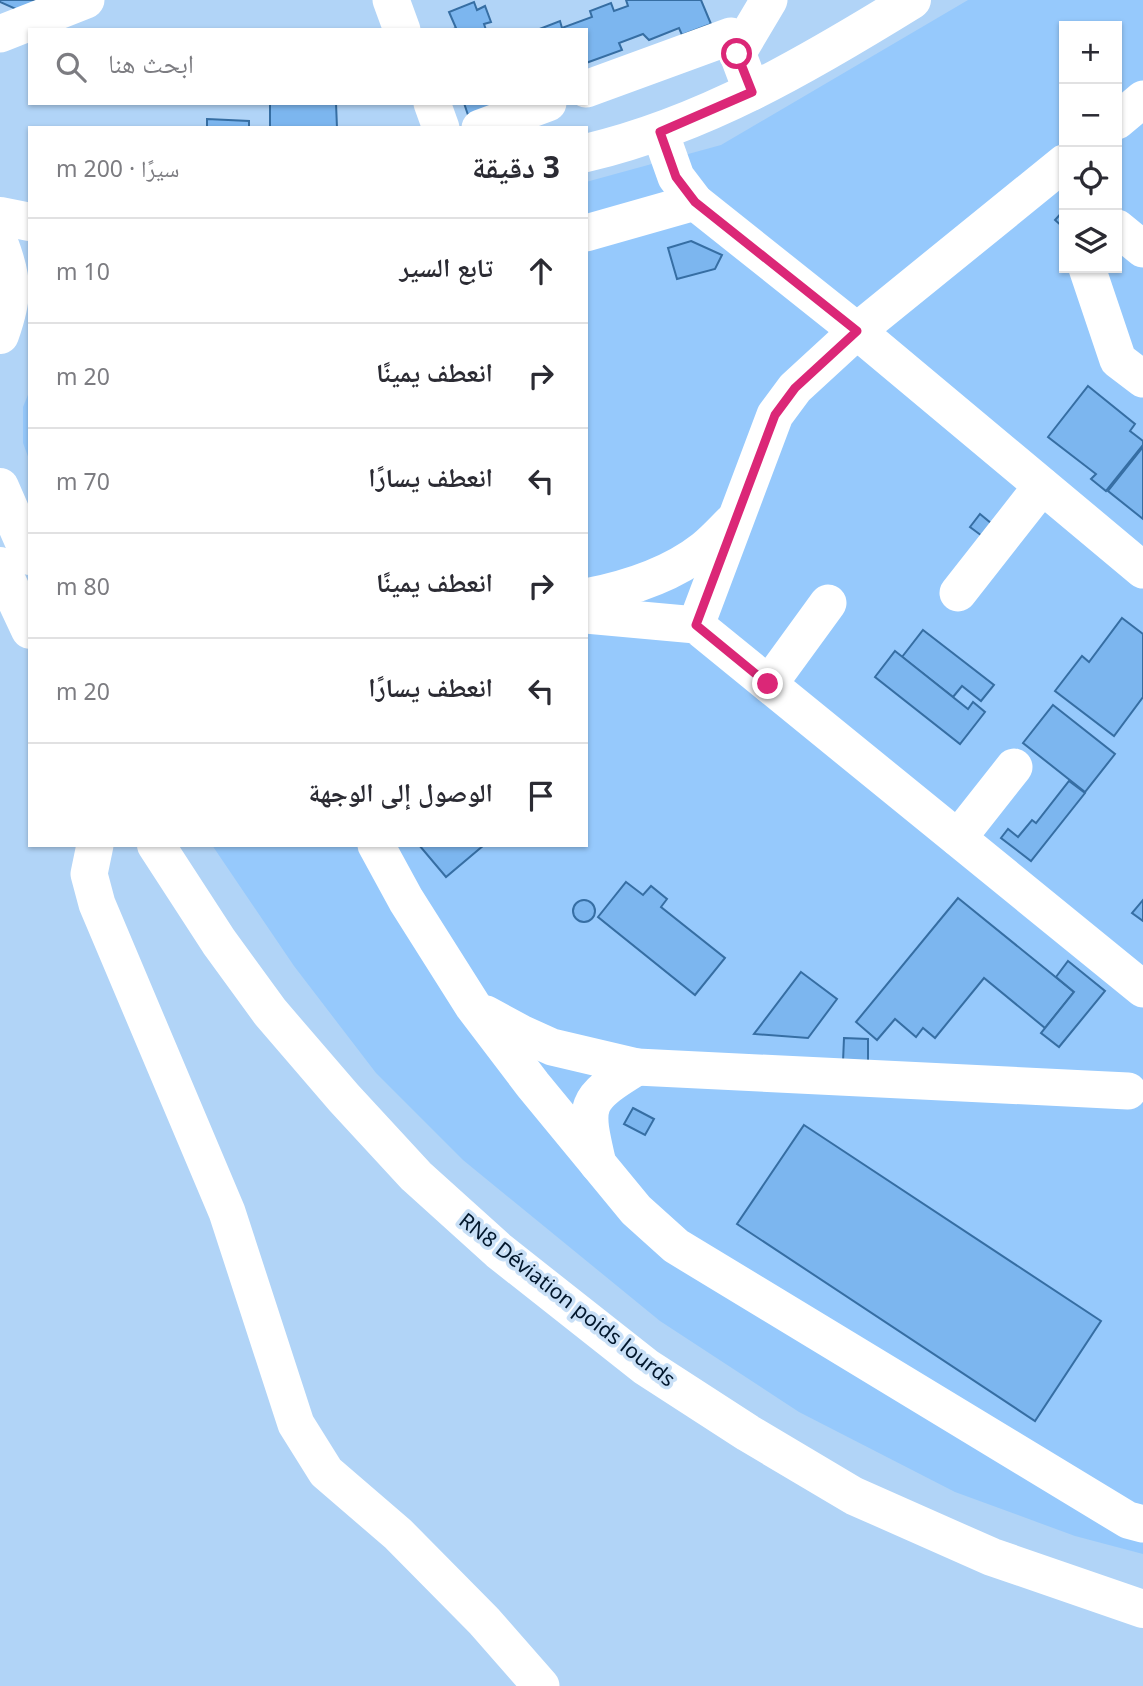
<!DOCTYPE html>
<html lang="ar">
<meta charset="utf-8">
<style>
:root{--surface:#fff;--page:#f7f7f7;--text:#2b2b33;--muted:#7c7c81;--line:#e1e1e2}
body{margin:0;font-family:"Noto Sans","Noto Naskh Arabic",sans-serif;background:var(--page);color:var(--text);direction:rtl}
.controls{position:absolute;right:21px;top:21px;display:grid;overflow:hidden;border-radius:0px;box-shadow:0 2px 5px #0004}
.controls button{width:63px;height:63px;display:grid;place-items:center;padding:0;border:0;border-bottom:2px solid var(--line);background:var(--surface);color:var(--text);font:35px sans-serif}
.stop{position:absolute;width:21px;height:21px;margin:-16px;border:5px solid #db2777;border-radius:50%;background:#fff}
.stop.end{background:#db2777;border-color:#fff;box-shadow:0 2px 7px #0008}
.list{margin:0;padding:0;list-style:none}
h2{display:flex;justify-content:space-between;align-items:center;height:91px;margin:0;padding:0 28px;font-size:30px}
h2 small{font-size:23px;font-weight:400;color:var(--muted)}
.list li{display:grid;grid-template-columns:46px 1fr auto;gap:21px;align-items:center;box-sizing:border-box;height:105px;padding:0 28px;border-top:2px solid var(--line)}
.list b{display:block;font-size:26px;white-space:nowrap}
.list em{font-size:23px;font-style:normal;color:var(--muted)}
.icon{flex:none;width:38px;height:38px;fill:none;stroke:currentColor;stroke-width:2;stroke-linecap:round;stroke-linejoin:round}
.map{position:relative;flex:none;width:1143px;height:1686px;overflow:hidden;direction:ltr}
.search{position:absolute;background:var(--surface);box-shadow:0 2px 5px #0004;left:28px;top:28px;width:560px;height:77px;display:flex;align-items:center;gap:18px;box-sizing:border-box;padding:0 24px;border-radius:0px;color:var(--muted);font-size:26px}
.panel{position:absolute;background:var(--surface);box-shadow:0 2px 5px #0004;left:28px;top:126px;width:560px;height:721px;border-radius:0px;direction:rtl}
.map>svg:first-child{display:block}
.built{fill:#96c9fc;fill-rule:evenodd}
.building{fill:#7cb6ef;stroke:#366ea3;stroke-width:2}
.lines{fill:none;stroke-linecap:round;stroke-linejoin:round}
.minor{stroke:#fff;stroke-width:37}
.major{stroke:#fff;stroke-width:38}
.highway{stroke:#fff;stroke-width:38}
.route{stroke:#db2777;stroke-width:9}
.labels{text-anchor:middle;stroke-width:7;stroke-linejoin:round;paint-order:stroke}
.street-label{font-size:21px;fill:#02172c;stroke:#c9e0f7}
</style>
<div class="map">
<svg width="1143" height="1686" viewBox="0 0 1143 1686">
<rect width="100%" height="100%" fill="#b1d4f7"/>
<g class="built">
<path d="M 968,0 L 1143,0 L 1143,1554 L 1075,1536 L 955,1492 L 799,1412 L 660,1321 L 463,1160 L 376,1073 L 294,966 L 212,845 L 586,845 L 586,182 L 721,145 ZM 1064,26 L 1117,26 L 1117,268 L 1064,268 Z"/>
<path d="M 30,390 L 30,462 L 23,443 L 23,407 Z"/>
</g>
<g class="building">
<path d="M 0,0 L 35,0 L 36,3 L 18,10 L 0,2 Z"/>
<path d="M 626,0 L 701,0 L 711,24 L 682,35 L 679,28 L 649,40 L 643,34 L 619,43 L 622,50 L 586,63 L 586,30 L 537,30 L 560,21 L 562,28 L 592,17 L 590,11 L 611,3 L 614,11 L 628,6 Z"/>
<path d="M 474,2 L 477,10 L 485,6 L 491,22 L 484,24 L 486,30 L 451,30 L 456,28 L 449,12 Z"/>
<path d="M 270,103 L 336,103 L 337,128 L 270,128 Z"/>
<path d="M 464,103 L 500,103 L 468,115 Z"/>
<path d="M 207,119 L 249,121 L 249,128 L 207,128 Z"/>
<path d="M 1064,210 L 1064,228 L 1055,220 Z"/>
<path d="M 691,241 L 722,255 L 715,269 L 677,279 L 668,248 Z"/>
<path d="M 1088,386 L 1135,424 L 1130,431 L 1143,441 L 1143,445 L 1106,491 L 1091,479 L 1096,474 L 1048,437 Z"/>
<path d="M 1143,447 L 1143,519 L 1108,491 Z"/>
<path d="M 980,514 L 992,524 L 982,536 L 970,527 Z"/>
<path d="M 1122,618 L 1143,634 L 1143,697 L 1114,736 L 1055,691 L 1082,656 L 1089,662 Z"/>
<path d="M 923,630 L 994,685 L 981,701 L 962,686 L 953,697 L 902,657 Z"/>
<path d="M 895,651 L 968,709 L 973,702 L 985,712 L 960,744 L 875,677 Z"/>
<path d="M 1053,705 L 1115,754 L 1085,792 L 1023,743 Z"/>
<path d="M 1069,781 L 1085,793 L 1031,861 L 1001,838 L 1008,829 L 1018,837 L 1032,820 L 1036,823 Z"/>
<path d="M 419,845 L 484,845 L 446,877 Z"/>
<path d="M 626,882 L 643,895 L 651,886 L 667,899 L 661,907 L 725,958 L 695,995 L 598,917 Z"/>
<path d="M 958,898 L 1074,992 L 1045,1028 L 984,978 L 935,1038 L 923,1028 L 916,1037 L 895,1019 L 877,1040 L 856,1022 Z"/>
<circle cx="584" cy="911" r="11"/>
<path d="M 1143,900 L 1143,921 L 1132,913 Z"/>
<path d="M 1068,961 L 1105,991 L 1059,1047 L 1041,1033 L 1074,992 L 1056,977 Z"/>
<path d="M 801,972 L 837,999 L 808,1038 L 754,1034 Z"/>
<path d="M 844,1038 L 868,1039 L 868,1062 L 843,1062 Z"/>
<path d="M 633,1108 L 654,1119 L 645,1135 L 624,1124 Z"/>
<path d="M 804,1125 L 1101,1321 L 1035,1421 L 737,1224 Z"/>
</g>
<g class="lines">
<g class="minor">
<path d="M 391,0 L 402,30"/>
<path d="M 0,34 L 86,0"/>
<path d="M 737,54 L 769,0"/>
<path d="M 586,89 L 731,36 L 752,92"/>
<path d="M 432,103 L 441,128"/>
<path d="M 1117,121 L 1143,99"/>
<path d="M 480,128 L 548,103"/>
<path d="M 660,132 L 676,177 L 695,202 L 857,331 L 1143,570"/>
<path d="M 1117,228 L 1143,249"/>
<path d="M 586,233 L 695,202"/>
<path d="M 1087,268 L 1118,360 L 1143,379"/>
<path d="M 958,593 L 1042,486"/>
<path d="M 586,597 C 627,589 671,575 704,549 C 714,541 723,531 732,522"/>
<path d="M 586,615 L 696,625 L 1143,989"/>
<path d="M 696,625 L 775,415 L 795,388 L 857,331 L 1064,163"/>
<path d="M 769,684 L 828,603"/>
<path d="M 958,838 L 1014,767"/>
<path d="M 95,845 L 89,874 L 97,904 L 227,1212 L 296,1424 L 326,1472 L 398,1534 L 484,1621 L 541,1686"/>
<path d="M 376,845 L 406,900 L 473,1006 L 533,1085 L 636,1210 L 676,1246 L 1128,1520 L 1143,1524"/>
<path d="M 486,1014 L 521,1033 L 552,1047 L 637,1067 C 583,1100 584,1104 598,1164"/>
<path d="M 637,1067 L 1128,1091"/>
</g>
<g class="major">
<path d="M 586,153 C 705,125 810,63 912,0"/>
<path d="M 0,216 L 30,222"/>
</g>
<g class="highway">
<path d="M 0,245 C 14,282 13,298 0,335"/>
<path d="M 0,487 L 30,556"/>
<path d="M 0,566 L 30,630"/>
<path d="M 156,845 L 219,942 L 270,1012 L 344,1098 L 416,1176 L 499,1251 L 646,1367 L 748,1433 L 854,1496 L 992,1557 L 1143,1609"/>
</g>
</g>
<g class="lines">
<path class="route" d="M 737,54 L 752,92 L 660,132 L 676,177 L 695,202 L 857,331 L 795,388 L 775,415 L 696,625 L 768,684"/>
</g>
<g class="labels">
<g class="street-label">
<text transform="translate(567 1300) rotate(38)" y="7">RN8 Déviation poids lourds</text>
</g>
</g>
</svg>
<div class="controls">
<button>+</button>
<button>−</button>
<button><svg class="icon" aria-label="locate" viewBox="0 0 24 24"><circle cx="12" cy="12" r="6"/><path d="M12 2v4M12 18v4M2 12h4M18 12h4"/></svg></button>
<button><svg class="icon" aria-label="layers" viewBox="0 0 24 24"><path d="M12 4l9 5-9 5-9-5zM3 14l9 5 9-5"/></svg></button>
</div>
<div class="stop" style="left:737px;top:54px"></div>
<div class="stop end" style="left:768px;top:684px"></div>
<div class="search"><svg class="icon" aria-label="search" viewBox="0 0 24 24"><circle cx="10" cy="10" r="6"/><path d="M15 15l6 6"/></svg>ابحث هنا</div>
<section class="panel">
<h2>3 دقيقة<small>سيرًا · 200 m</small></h2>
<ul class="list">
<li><svg class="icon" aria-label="ahead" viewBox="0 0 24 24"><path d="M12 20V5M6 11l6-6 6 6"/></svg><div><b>تابع السير</b></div><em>10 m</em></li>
<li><svg class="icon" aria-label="right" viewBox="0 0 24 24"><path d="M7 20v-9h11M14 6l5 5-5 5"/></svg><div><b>انعطف يمينًا</b></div><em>20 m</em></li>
<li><svg class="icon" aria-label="left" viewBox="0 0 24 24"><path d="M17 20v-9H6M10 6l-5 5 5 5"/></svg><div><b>انعطف يسارًا</b></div><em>70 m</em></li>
<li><svg class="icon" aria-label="right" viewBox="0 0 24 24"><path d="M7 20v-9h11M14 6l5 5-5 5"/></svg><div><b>انعطف يمينًا</b></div><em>80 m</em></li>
<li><svg class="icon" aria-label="left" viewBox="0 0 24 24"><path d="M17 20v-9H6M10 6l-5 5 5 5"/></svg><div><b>انعطف يسارًا</b></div><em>20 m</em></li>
<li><svg class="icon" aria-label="arrive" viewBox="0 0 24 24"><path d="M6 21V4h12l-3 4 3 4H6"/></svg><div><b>الوصول إلى الوجهة</b></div></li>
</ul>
</section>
</div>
